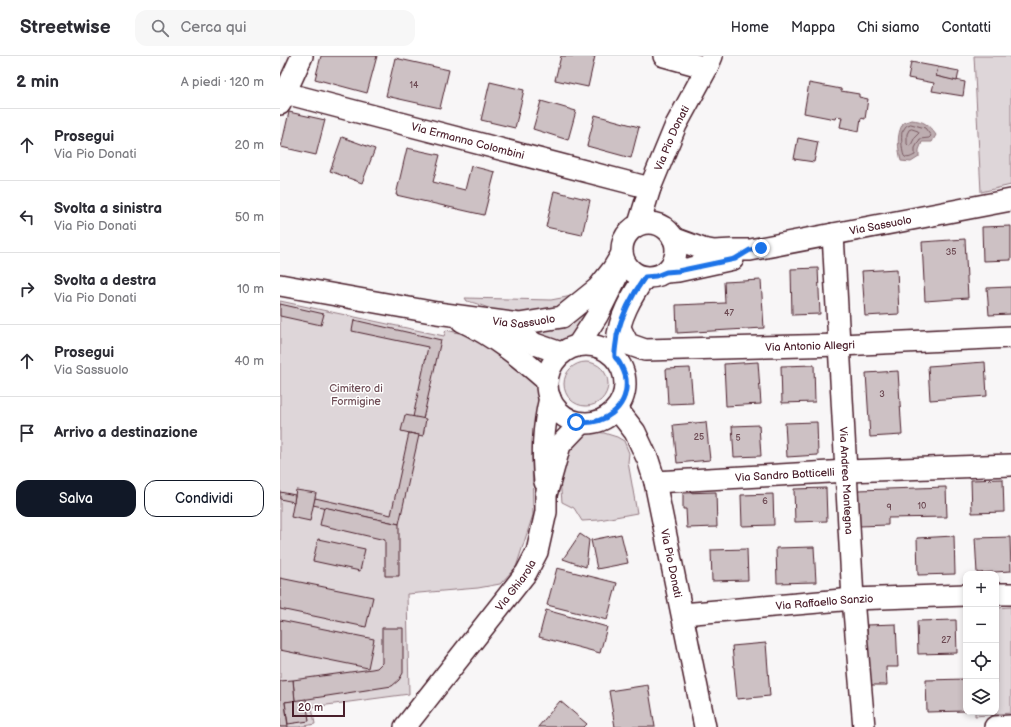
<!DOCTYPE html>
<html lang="it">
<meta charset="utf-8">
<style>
:root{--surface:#fff;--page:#f7f7f7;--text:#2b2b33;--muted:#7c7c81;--line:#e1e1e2;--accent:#111827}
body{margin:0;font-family:"Balsamiq Sans",sans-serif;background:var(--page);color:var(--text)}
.controls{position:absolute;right:12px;bottom:12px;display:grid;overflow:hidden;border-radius:8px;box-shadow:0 2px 6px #0003}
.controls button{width:36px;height:36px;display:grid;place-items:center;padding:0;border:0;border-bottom:1px solid var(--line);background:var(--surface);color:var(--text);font:20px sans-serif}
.scale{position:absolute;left:12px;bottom:10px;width:53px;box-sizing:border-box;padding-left:4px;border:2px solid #4a1f2b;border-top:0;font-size:11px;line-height:14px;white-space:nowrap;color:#4a1f2b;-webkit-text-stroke:3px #fff;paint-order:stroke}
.stop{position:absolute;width:12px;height:12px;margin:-9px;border:3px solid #1a73e8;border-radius:50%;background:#fff}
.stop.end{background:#1a73e8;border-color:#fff;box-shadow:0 1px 4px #0008}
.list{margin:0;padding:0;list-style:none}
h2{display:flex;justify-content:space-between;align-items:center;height:52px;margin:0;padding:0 16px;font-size:17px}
h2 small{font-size:13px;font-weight:400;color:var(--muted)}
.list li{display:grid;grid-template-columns:26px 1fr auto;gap:12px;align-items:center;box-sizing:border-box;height:72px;padding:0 16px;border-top:1px solid var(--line)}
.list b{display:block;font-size:15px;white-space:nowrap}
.list p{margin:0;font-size:13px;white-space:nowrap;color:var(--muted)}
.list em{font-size:13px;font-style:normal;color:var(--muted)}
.actions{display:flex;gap:8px;padding:12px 16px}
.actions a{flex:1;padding:9px 0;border:1px solid var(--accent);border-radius:12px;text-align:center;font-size:14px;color:var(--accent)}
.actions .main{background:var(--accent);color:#fff}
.icon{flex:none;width:22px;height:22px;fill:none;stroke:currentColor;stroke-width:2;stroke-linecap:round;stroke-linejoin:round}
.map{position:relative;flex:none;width:731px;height:671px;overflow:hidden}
header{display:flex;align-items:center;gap:24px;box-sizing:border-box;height:56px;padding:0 20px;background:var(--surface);border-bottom:1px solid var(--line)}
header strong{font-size:19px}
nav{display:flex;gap:22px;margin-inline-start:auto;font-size:14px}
.search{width:280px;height:36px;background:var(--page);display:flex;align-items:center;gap:10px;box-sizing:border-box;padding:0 14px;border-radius:12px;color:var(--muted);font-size:15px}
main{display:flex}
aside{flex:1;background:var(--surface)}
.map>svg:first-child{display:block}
.green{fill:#ded6d9;stroke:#947a82}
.water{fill:#bdadb0;stroke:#8f747b}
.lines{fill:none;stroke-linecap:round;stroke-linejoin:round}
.shore{stroke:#785860;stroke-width:1}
.building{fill:#cdc1c4;stroke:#4a1f2b}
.minor-casing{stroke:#4a1f2b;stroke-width:24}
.minor{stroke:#fff;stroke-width:21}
.route{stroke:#1a73e8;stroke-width:5}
.labels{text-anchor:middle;stroke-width:3;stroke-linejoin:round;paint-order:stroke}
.number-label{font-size:9px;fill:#6b4851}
.street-label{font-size:11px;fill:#4a1f2b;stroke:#fff}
.park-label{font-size:11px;fill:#6f4d56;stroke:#fff}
</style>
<header>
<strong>Streetwise</strong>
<div class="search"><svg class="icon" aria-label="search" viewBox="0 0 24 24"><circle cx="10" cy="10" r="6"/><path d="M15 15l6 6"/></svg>Cerca qui</div>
<nav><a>Home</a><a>Mappa</a><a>Chi siamo</a><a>Contatti</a></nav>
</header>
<main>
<aside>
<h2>2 min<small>A piedi · 120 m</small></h2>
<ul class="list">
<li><svg class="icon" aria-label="ahead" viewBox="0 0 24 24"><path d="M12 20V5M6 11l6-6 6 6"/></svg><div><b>Prosegui</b><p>Via Pio Donati</p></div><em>20 m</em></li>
<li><svg class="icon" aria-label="left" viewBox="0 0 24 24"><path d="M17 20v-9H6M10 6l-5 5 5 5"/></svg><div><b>Svolta a sinistra</b><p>Via Pio Donati</p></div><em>50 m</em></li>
<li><svg class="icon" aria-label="right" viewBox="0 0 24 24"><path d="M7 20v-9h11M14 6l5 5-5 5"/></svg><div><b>Svolta a destra</b><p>Via Pio Donati</p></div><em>10 m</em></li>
<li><svg class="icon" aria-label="ahead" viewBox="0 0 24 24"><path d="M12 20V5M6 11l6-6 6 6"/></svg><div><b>Prosegui</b><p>Via Sassuolo</p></div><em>40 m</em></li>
<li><svg class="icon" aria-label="arrive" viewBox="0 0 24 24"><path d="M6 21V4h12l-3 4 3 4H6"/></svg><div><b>Arrivo a destinazione</b></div></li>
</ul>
<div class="actions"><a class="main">Salva</a><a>Condividi</a></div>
</aside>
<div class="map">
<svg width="731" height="671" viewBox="0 0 731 671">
<rect width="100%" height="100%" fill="#f8f6f7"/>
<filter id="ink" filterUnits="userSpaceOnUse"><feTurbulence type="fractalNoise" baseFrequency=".025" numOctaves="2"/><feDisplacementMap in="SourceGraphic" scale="8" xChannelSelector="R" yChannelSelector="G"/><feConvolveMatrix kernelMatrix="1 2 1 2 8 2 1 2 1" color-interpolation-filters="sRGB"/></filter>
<g filter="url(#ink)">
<g class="green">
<path d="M 694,0 L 731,0 L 731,129 L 701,136 Z"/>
<path d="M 297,239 C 276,253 255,261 229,258 C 215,256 201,248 187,245 L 185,242 L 271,244 Z"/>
<path d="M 0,245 L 164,280 L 166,274 L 192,280 L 215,291 L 254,325 L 260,337 L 260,356 L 252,399 L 253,459 L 236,511 L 220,528 L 198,532 L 127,538 L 129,638 L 32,651 L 35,668 L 20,671 L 0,671 Z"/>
<path d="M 306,251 L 304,264 L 293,279 L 284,285 L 274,286 L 252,275 Z"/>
<circle cx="306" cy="328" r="22"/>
<path d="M 316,376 L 324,377 L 337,381 L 344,385 L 349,397 L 348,406 L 357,457 L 319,464 L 302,465 L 294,452 L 282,446 L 279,412 L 283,399 L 300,380 Z"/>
<path d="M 731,551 L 731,657 L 695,660 L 695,656 L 716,656 L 716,552 Z"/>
</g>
<path class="water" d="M 631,64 C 644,65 648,68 656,79 L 652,86 L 642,86 L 639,94 L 639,101 L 631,106 L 621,105 C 618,91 616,80 623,67 Z"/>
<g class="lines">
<g class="shore">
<path d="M 631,68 L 645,72 L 651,80 L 649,82 L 640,83 L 635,92 L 635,99 C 632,100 629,103 625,101 C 622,100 621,80 622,76 C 623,75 625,71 626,70 Z"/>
<path d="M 632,73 L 638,75 L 639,77 L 635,81 L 631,89 L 629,90 L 627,88 L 627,78 L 629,74 Z"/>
</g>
</g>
<g class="building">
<path d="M 41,0 L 97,0 L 87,37 L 35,23 Z"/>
<path d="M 281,0 L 315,0 L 308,31 L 275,24 Z"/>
<path d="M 115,2 L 169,14 L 160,52 L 106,40 Z"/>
<path d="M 631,6 L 658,11 L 656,20 L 685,26 L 683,40 L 652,35 L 654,27 L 628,22 Z"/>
<path d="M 658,11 L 679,15 L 677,25 L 656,20 Z"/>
<path d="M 210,26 L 244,34 L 235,72 L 201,64 Z"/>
<path d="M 529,27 L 561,33 L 561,35 L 579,38 L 579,41 L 588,43 L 585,63 L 581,62 L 579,75 L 560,71 L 562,61 L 556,60 L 555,63 L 524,57 Z"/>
<path d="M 261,45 L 296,55 L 288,84 L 253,73 Z"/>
<path d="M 9,56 L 45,64 L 36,99 L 1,91 Z"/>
<path d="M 315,59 L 359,71 L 351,102 L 307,90 Z"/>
<path d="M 62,81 L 95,93 L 82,127 L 50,115 Z"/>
<path d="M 518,82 L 538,86 L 534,106 L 514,103 Z"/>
<path d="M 127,92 L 160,99 L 153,126 L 185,134 L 191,110 L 215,116 L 204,159 L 116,139 Z"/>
<path d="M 274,135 L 310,144 L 302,179 L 266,171 Z"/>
<path d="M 731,170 L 731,204 L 703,205 L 702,171 Z"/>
<path d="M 685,183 L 688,242 L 645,245 L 642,186 Z"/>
<path d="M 538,212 L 540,258 L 512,259 L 511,213 Z"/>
<path d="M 617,213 L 619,258 L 585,260 L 582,215 Z"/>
<path d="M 481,224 L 484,272 L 397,277 L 396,249 L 445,247 L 444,226 Z"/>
<path d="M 731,231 L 731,258 L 709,259 L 707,232 Z"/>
<path d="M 0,248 L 44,258 L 41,269 L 0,260 Z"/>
<path d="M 74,264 L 161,284 L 143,363 L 133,361 L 148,291 L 72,275 Z"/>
<path d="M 478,306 L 481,348 L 446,350 L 444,308 Z"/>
<path d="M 705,306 L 707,340 L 650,344 L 648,310 Z"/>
<path d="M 534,309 L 535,346 L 502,347 L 501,310 Z"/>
<path d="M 410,312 L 413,347 L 388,348 L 386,313 Z"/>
<path d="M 618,315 L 622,379 L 590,381 L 586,317 Z"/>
<path d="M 125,359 L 146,363 L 143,380 L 121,375 Z"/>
<path d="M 426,366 L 430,404 L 397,407 L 393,369 Z"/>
<path d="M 537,366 L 538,399 L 507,401 L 505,367 Z"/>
<path d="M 479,369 L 481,400 L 454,401 L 452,370 Z"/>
<path d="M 129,377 L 139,379 L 119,468 L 33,449 L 35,442 L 111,459 Z"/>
<path d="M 723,423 L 724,456 L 692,457 L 691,424 Z"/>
<path d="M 666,431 L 667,461 L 608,462 L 608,469 L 579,470 L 578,434 Z"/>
<path d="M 546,432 L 547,465 L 515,466 L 514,433 Z"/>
<path d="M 16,434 L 36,437 L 30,465 L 11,461 Z"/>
<path d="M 0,436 L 15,439 L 14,446 L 0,443 Z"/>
<path d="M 436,436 L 437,471 L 407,472 L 406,453 L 403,453 L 403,437 Z"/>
<path d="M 493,438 L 494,469 L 462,470 L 461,439 Z"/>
<path d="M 44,451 L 119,468 L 119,520 L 105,520 L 105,484 L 40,469 Z"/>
<path d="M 300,478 L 309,484 L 306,511 L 283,503 Z"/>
<path d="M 341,478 L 348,507 L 317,513 L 311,484 Z"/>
<path d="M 674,480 L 675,518 L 638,519 L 637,482 Z"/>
<path d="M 730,481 L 731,515 L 697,517 L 695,482 Z"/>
<path d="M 38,483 L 85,493 L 80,515 L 33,505 Z"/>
<path d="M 534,491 L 536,526 L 497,527 L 496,492 Z"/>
<path d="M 467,493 L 468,524 L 432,525 L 431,494 Z"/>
<path d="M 277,512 L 337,527 L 327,564 L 267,549 Z"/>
<path d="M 0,522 L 93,541 L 86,571 L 0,553 Z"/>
<path d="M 266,554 L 327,571 L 320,597 L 259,581 Z"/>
<path d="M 0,564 L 94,583 L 88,612 L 0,594 Z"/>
<path d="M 676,564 L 677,597 L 638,598 L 637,565 Z"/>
<path d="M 616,568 L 618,611 L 606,611 L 607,629 L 589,629 L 587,569 Z"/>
<path d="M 102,572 L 123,572 L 123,617 L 119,624 L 112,630 L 15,645 L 13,624 L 92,613 L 97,612 L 102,607 Z"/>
<path d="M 486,587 L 490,640 L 457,643 L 452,590 Z"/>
<path d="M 685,623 L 686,655 L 647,656 L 646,624 Z"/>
<path d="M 13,624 L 15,645 L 5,646 L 8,671 L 0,671 L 0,625 Z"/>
<path d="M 368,629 L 375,671 L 335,671 L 329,635 Z"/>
<path d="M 26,643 L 29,665 L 8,668 L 5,646 Z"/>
<path d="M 280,645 L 307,668 L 304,671 L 258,671 Z"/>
</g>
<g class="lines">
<defs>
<g id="minor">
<path d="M 384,0 L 427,12"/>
<path id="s1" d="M 5,37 L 370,132"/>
<path d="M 0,48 L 22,0"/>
<circle cx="369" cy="194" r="27"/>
<path id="s2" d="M 359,168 L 370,132 L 396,69 L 427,12 L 432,0"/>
<path id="s3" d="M 553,178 L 573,543 L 584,671"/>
<path id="s4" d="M 393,182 L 423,193 L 434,195 L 453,194 L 470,194 L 731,144"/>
<path d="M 386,216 L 398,215 L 453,203"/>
<path id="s5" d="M 0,229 L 157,257 L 239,268 L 282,261 L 318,232 L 333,213 L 342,198"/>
<path d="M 182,265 C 215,281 240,301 267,325"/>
<path d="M 222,266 L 255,288 L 281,297"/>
<path id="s6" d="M 340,272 L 348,288 L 365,294 L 560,289 L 731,281"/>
<path d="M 337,286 C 339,262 351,241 365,221"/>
<circle cx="306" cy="328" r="39"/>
<path d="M 298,289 L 317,260 L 336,222"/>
<path id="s7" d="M 337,353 L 355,376 L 368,404 L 375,426 L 425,671"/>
<path d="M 265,426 C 262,396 263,372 270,342"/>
<path id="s8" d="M 375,426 L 567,415 L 731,409"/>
<path d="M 716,538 L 731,538"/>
<path id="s9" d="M 403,558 L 573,543 L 686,539"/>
<path id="s10" d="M 125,671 L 246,517 L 257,496 L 266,456 L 266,439 L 280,389 L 301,367"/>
<path d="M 715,671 L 731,670"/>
</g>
</defs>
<use href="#minor" class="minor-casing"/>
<use href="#minor" class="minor"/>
</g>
</g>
<g class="lines" filter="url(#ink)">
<path class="route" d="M 296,366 C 323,370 349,353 346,323 C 345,317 342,311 339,306 C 338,304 336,303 335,301 C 334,297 337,283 337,279 C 342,258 352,239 365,221 L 376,220 L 386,216 L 398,215 L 455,203 L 470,194 L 481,192"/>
</g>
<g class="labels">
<g class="number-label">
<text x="134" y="32">14</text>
<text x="671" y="199">35</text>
<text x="449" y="260">47</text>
<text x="602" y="341">3</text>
<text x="419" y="384">25</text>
<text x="458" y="385">5</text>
<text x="485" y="448">6</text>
<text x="642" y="453">10</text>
<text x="609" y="454">9</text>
<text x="666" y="587">27</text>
</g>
<g class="street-label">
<text dy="4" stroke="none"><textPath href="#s2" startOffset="92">Via Pio Donati</textPath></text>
<text dy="4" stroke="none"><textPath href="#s1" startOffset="189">Via Ermanno Colombini</textPath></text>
<text dy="4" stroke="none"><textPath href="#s4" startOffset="212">Via Sassuolo</textPath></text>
<text dy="4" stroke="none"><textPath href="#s5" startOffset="247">Via Sassuolo</textPath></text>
<text dy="4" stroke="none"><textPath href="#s6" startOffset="201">Via Antonio Allegri</textPath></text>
<text dy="4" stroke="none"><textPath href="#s8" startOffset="130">Via Sandro Botticelli</textPath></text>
<text dy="4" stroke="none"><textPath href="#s3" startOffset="247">Via Andrea Mantegna</textPath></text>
<text dy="4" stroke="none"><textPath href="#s7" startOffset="166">Via Pio Donati</textPath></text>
<text dy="4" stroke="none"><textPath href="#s10" startOffset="180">Via Ghiarola</textPath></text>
<text dy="4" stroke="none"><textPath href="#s9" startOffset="142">Via Raffaello Sanzio</textPath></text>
</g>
<g class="park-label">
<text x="76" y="336">Cimitero di<tspan x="76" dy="13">Formigine</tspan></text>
</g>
</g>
</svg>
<div class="controls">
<button>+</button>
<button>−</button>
<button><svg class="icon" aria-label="locate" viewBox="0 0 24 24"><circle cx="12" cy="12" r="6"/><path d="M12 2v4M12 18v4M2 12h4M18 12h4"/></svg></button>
<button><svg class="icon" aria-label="layers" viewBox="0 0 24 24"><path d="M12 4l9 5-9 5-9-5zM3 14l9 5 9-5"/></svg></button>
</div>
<div class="scale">20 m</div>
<div class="stop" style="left:296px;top:366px"></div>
<div class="stop end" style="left:481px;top:192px"></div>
</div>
</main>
